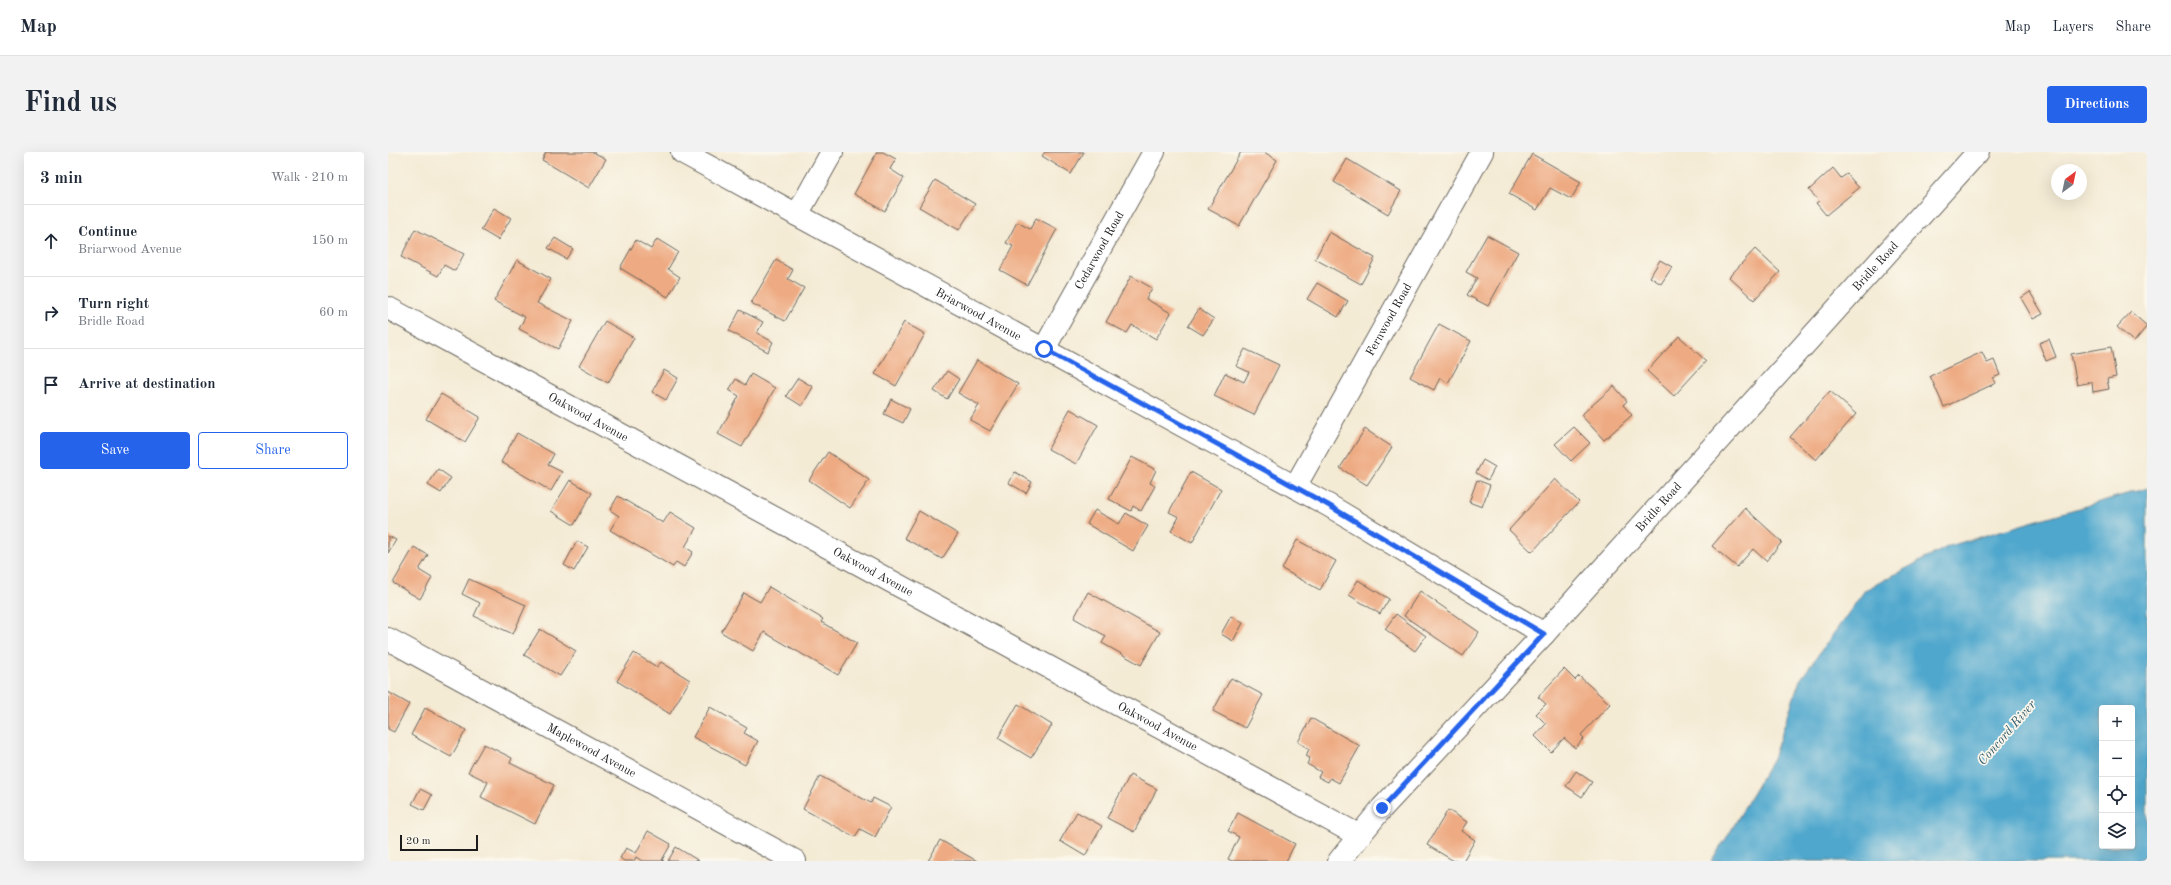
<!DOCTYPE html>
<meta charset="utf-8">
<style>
:root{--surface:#fff;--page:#f2f2f3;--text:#1f2937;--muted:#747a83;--line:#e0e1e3;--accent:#2563eb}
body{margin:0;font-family:"Old Standard TT",serif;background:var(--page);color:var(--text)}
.controls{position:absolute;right:12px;bottom:12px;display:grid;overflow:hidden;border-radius:4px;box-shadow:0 4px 16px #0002}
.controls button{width:36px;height:36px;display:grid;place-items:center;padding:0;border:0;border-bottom:1px solid var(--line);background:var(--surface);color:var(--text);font:20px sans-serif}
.compass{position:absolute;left:1663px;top:12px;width:36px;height:36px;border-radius:50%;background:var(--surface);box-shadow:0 4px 16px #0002;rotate:33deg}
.scale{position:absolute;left:12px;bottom:10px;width:78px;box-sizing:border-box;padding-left:4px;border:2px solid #1c1c1c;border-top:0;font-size:11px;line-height:14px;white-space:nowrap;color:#1c1c1c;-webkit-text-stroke:3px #fbf7ec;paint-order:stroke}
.stop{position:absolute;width:12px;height:12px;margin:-9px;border:3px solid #2563eb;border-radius:50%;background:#fff}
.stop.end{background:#2563eb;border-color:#fff;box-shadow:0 1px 4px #0008}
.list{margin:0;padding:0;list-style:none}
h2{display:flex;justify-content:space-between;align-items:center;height:52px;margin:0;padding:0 16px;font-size:17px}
h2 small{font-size:13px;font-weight:400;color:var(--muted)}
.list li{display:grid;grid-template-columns:26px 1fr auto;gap:12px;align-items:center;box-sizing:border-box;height:72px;padding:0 16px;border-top:1px solid var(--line)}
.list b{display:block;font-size:15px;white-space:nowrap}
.list p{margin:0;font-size:13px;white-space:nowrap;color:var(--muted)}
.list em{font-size:13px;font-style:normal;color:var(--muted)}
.actions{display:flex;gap:8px;padding:12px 16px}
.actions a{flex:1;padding:9px 0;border:1px solid var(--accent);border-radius:4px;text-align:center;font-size:14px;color:var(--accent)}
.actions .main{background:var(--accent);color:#fff}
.icon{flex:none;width:22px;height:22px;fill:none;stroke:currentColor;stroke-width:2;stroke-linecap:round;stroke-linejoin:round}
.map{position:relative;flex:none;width:1759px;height:709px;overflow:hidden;border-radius:4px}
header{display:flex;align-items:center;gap:24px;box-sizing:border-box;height:56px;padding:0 20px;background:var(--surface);border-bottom:1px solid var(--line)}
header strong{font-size:19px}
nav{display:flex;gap:22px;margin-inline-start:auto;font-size:14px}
.intro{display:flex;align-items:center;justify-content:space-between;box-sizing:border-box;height:96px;padding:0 24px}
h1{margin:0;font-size:28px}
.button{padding:10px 18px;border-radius:4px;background:var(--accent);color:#fff;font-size:14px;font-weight:700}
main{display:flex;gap:24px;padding:0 24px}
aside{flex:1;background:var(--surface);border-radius:4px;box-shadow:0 4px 16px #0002}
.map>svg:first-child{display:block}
.water{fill:#50a7cd;stroke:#366274;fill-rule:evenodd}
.building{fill:#eeab83}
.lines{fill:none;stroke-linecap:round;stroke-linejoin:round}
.street-casing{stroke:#68645d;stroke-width:24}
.secondary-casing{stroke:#68645d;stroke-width:24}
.street{stroke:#fff;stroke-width:22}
.secondary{stroke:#fff;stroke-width:22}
.route{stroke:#2563eb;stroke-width:5}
.labels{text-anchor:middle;stroke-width:3.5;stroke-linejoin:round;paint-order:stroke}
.street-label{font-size:12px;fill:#1c1c1c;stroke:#fbf7ec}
.water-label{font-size:13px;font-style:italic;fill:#335b6c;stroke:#fbf7ec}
</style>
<header>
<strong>Map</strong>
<nav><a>Map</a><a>Layers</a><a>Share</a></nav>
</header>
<div class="intro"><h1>Find us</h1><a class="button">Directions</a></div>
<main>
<aside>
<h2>3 min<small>Walk · 210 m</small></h2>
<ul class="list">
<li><svg class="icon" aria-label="ahead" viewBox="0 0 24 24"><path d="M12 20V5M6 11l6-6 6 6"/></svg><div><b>Continue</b><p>Briarwood Avenue</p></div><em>150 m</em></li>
<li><svg class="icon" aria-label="right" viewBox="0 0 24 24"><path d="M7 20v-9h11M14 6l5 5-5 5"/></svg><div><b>Turn right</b><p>Bridle Road</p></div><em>60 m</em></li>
<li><svg class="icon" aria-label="arrive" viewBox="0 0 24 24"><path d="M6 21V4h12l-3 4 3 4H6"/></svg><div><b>Arrive at destination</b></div></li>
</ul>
<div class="actions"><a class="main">Save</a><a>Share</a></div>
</aside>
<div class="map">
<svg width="1759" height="709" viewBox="0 0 1759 709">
<rect width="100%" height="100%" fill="#fbf7ec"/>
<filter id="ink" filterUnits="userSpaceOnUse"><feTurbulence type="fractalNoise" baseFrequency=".025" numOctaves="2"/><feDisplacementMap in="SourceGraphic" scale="8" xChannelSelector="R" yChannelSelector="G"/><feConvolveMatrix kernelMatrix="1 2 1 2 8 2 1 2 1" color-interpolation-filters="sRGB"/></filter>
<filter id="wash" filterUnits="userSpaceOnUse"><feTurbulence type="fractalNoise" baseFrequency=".012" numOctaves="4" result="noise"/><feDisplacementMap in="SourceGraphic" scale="16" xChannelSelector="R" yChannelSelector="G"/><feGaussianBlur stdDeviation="0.9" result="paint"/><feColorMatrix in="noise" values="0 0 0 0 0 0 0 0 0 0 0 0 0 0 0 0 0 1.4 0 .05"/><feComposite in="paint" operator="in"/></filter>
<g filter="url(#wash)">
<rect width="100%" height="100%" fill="#f4ebd5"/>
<path class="water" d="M 1759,336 L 1759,701 L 1748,709 L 1323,709 L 1341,682 L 1385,606 L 1412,528 L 1477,438 L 1561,394 ZM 1714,556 L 1744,556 L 1744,694 L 1714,694 Z"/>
<g id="blocks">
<g class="building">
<path d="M 158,0 L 205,0 L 218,7 L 201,36 L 154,8 Z"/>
<path d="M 489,0 L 495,0 L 508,7 L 502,17 L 516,26 L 497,59 L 466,42 Z"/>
<path d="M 657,0 L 696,0 L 683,22 L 654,4 Z"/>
<path d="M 853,0 L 876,0 L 889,8 L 851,74 L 820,57 Z"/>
<path d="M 1144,2 L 1193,30 L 1183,47 L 1162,36 L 1149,58 L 1121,42 Z"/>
<path d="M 959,7 L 1013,39 L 1000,62 L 946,30 Z"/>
<path d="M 1445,16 L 1453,26 L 1459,22 L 1471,36 L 1438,63 L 1428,51 L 1431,49 L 1421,38 Z"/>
<path d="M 547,28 L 587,52 L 571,78 L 531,55 Z"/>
<path d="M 106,56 L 123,66 L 110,88 L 93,78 Z"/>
<path d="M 648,66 L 669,77 L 639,133 L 612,118 L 625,94 L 618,91 L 629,70 L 642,77 Z"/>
<path d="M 27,77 L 76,102 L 67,119 L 56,113 L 50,124 L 13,105 Z"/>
<path d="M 941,80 L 987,106 L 973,132 L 927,107 Z"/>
<path d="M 1099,83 L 1130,100 L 1100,154 L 1079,143 L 1089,126 L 1078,120 Z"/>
<path d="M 167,86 L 185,97 L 178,107 L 160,96 Z"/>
<path d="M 269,87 L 290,100 L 280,117 L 292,125 L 280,145 L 232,116 L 248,88 L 263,97 Z"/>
<path d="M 1367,97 L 1392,120 L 1366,148 L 1341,125 Z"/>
<path d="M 129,108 L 163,127 L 149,151 L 185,169 L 170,197 L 131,177 L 137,165 L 106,149 Z"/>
<path d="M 388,108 L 405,118 L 400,127 L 416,136 L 397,169 L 363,151 Z"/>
<path d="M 1272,108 L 1284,115 L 1273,132 L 1262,125 Z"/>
<path d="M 743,124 L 764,136 L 758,147 L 783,161 L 768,187 L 744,173 L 739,181 L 718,170 Z"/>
<path d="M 929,131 L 960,149 L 950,165 L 919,147 Z"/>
<path d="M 1642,140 L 1655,162 L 1645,167 L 1633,146 Z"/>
<path d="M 811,157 L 826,167 L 815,183 L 800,174 Z"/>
<path d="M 352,158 L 375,170 L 369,181 L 385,190 L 380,200 L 341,179 Z"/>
<path d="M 1743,160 L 1759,174 L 1746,190 L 1729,175 Z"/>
<path d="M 217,169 L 246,186 L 220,231 L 191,214 Z"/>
<path d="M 516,170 L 537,182 L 508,234 L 487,222 Z"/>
<path d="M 1051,172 L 1083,189 L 1060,231 L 1052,226 L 1046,238 L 1022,225 Z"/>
<path d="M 1291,184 L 1318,209 L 1286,244 L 1259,219 Z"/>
<path d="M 1661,187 L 1668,205 L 1658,209 L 1651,191 Z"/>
<path d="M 1723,195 L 1728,225 L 1719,227 L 1721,237 L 1705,240 L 1704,230 L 1689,233 L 1683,202 Z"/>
<path d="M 857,197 L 891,213 L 866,263 L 826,244 L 837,221 L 856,230 L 861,220 L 848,214 Z"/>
<path d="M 1594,200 L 1599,211 L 1606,208 L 1612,223 L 1605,226 L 1608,231 L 1556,255 L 1542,224 Z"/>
<path d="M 589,208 L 630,232 L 602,279 L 582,268 L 591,253 L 570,241 Z"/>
<path d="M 276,218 L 290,226 L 278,248 L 264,240 Z"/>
<path d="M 559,219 L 571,227 L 559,247 L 546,239 Z"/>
<path d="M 363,222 L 387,236 L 354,295 L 330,282 L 351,244 L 341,238 L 348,227 L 357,233 Z"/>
<path d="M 410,226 L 425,235 L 414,254 L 398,244 Z"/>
<path d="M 1226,234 L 1239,249 L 1235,253 L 1244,263 L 1216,288 L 1193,263 Z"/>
<path d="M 1442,239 L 1468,262 L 1428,308 L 1402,285 Z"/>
<path d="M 53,242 L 92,265 L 77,290 L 38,267 Z"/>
<path d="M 503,247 L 522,257 L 515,271 L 496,262 Z"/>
<path d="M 682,257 L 710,273 L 688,312 L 660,297 Z"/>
<path d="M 1186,275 L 1202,291 L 1183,309 L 1167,292 Z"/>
<path d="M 977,277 L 1004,295 L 979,333 L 952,316 Z"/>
<path d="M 129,281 L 166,302 L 160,313 L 174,320 L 163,339 L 113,310 Z"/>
<path d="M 440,300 L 481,328 L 462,356 L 421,328 Z"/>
<path d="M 744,305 L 768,318 L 762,331 L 767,334 L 753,359 L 745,354 L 743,359 L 721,347 Z"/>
<path d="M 1095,308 L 1107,315 L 1100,328 L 1088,321 Z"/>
<path d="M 50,317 L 63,326 L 53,341 L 40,333 Z"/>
<path d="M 627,320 L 644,330 L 638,341 L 621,331 Z"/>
<path d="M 803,320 L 833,337 L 804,391 L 783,379 L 791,365 L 781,360 Z"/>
<path d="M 1167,327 L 1191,350 L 1144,400 L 1121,378 Z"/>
<path d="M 182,328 L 204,341 L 186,373 L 163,359 Z"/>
<path d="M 1089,328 L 1102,333 L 1094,355 L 1081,350 Z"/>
<path d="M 230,344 L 275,371 L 282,360 L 308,376 L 297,395 L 305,400 L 296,415 L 288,410 L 285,415 L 222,378 L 231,364 L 222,358 Z"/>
<path d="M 1357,356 L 1394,390 L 1378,409 L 1365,397 L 1349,415 L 1324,394 Z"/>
<path d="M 707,358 L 731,372 L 738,361 L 760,374 L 745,399 L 699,372 Z"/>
<path d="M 531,359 L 570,382 L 554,407 L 516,386 Z"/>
<path d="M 0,384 L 8,388 L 0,401 Z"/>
<path d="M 909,388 L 948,409 L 932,438 L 894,417 Z"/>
<path d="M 189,389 L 200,395 L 186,419 L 176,413 Z"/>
<path d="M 26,395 L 40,403 L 31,418 L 44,426 L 32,447 L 5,431 Z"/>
<path d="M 81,427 L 138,453 L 125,482 L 86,464 L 92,451 L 74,442 Z"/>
<path d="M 970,428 L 1001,447 L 992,462 L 961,443 Z"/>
<path d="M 381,435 L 435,467 L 433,470 L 469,491 L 450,523 L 376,480 L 365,499 L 333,480 L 356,441 L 372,450 Z"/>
<path d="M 1032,439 L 1091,480 L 1075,504 L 1016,464 Z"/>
<path d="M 700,440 L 772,480 L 753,513 L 714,491 L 718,484 L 686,466 Z"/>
<path d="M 1008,462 L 1038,484 L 1027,499 L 997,477 Z"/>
<path d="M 843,464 L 855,471 L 845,489 L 833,482 Z"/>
<path d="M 152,477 L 188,499 L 172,524 L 136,503 Z"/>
<path d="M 246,501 L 269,515 L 273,510 L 302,528 L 282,562 L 229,529 Z"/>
<path d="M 1176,517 L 1187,528 L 1191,524 L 1222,552 L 1193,583 L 1196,586 L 1187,596 L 1176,586 L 1163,600 L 1147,584 L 1158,572 L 1148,562 L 1158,552 L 1150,545 Z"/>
<path d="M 843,526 L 875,543 L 857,576 L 825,559 Z"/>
<path d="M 0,540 L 21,552 L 6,580 L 0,577 Z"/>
<path d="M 630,552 L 664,573 L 643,606 L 610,586 Z"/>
<path d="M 322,555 L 359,576 L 356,581 L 370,589 L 357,613 L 305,585 Z"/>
<path d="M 37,556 L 78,578 L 63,605 L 23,583 Z"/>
<path d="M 923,566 L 972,594 L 951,631 L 942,626 L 940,630 L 930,625 L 933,620 L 919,612 L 922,606 L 918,604 L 921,597 L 910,590 Z"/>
<path d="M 96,592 L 124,606 L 122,611 L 166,633 L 147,672 L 93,645 L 100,630 L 80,620 Z"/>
<path d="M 1188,619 L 1204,630 L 1194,645 L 1178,634 Z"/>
<path d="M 742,623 L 769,637 L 746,680 L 719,666 Z"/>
<path d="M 432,624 L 483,651 L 485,646 L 503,655 L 487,685 L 472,677 L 467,685 L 415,657 Z"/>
<path d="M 32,637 L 44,643 L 36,658 L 24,652 Z"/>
<path d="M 1060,658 L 1079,670 L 1073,679 L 1087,688 L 1075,709 L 1066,709 L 1039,693 Z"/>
<path d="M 689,660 L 714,674 L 697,704 L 672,689 Z"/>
<path d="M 850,661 L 907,692 L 898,709 L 844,709 L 840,707 L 851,685 L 840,679 Z"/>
<path d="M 260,679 L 283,692 L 274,708 L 276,709 L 254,709 L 248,705 L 246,709 L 236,709 L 232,706 L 238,696 L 248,701 Z"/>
<path d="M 552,688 L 589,709 L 540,709 Z"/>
<path d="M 288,695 L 311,709 L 280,709 Z"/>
</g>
</g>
</g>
<g filter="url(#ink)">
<use href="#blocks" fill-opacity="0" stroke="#68645d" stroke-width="1"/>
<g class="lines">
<defs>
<g id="street">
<path id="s1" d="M 294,0 L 940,353 L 1156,482"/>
<path d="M 409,63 L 444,0"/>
<path id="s2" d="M 0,156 L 970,683"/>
<path id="s3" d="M 656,197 L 766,0"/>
<path id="s4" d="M 907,335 L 1094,0"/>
<path id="s5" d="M 0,487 L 407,709"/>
</g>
<g id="secondary">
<path id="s6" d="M 951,709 L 994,656 L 1156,482 L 1590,0"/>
</g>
</defs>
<use href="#street" class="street-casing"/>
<use href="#secondary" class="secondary-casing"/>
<use href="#street" class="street"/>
<use href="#secondary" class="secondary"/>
</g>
</g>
<g class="lines" filter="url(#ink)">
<path class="route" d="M 656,197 L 940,353 L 1156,482 L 994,656"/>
</g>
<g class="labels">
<g class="street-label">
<text dy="4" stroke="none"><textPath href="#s3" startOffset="113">Cedarwood Road</textPath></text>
<text dy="4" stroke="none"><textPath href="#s6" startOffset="801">Bridle Road</textPath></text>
<text dy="4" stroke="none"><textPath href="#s1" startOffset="338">Briarwood Avenue</textPath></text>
<text dy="4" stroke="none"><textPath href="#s4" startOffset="192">Fernwood Road</textPath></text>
<text dy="4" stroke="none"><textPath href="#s2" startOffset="228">Oakwood Avenue</textPath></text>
<text dy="4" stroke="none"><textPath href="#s6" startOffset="477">Bridle Road</textPath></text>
<text dy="4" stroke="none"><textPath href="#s2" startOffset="552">Oakwood Avenue</textPath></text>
<text dy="4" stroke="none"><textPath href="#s2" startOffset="876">Oakwood Avenue</textPath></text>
<text dy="4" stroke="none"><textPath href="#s5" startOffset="232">Maplewood Avenue</textPath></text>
</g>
<g class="water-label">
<text transform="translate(1618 580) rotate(-49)" y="5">Concord River</text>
</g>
</g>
</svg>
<div class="controls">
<button>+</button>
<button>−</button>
<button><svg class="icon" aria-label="locate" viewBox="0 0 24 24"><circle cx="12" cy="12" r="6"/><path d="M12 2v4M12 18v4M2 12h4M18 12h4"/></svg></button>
<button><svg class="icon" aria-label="layers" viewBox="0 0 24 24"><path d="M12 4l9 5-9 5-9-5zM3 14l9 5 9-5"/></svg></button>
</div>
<svg class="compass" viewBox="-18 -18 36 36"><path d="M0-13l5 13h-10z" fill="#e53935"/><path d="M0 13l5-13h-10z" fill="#747a83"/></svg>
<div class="scale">20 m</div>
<div class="stop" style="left:656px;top:197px"></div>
<div class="stop end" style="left:994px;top:656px"></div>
</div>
</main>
